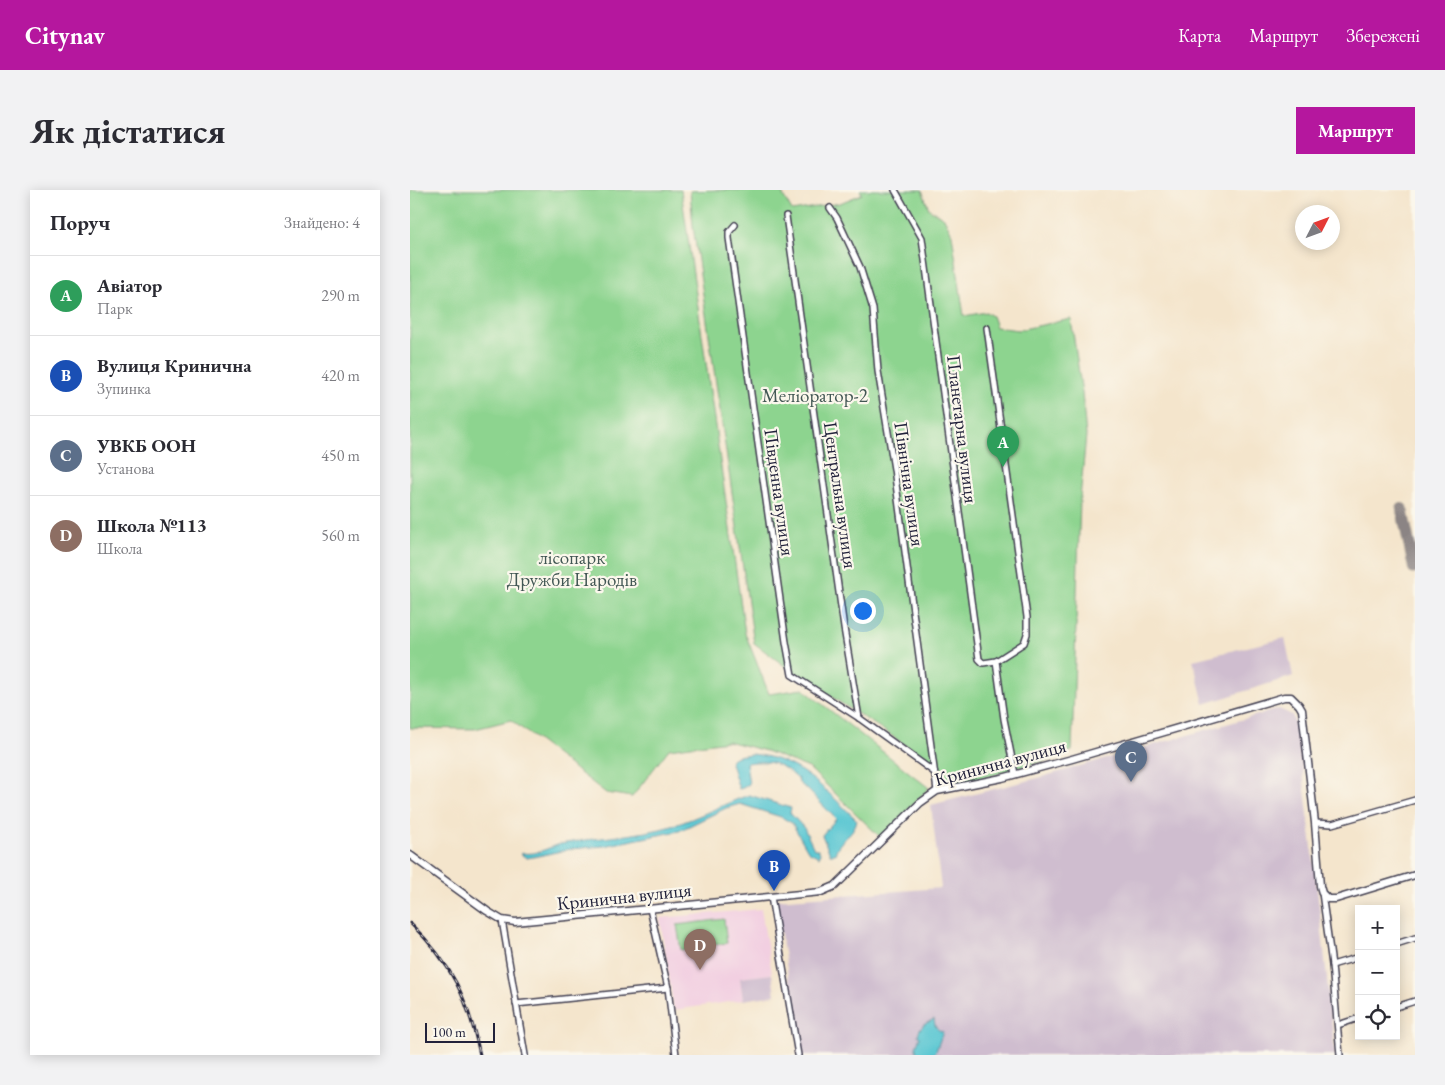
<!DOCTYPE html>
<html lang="uk">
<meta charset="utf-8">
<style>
:root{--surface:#fff;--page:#f2f2f3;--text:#2b2b33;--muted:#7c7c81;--line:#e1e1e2;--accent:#b5179e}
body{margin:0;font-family:"EB Garamond",serif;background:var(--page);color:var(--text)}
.controls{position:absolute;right:15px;bottom:15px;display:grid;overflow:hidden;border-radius:0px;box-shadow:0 2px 12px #0003}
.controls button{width:45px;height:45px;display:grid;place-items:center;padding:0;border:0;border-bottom:1px solid var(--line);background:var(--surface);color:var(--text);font:25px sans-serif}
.compass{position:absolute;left:885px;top:15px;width:45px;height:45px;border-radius:50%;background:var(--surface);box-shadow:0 2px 12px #0003;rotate:48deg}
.scale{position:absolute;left:15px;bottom:12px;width:70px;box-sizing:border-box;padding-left:5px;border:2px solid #22223b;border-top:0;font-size:14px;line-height:18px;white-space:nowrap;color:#22223b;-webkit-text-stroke:4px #fbf7ec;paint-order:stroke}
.you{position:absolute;left:452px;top:420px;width:18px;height:18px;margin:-12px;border:4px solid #fff;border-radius:50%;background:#1a73e8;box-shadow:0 0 0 8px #1a73e833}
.badge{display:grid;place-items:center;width:32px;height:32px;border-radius:50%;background:var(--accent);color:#fff;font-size:16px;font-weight:700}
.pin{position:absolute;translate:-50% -41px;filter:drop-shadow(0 1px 2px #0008)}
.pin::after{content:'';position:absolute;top:26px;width:18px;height:15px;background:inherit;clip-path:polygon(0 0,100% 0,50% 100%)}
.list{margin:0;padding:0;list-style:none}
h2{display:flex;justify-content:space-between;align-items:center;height:65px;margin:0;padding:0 20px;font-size:21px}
h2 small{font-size:16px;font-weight:400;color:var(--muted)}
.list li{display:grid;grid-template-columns:32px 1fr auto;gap:15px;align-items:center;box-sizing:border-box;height:80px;padding:0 20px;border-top:1px solid var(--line)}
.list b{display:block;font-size:19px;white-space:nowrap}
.list p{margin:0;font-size:16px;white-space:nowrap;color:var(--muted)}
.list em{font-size:16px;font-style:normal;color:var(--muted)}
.icon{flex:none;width:28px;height:28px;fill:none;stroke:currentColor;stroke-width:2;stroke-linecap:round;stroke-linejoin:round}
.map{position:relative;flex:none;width:1005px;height:865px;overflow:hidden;border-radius:0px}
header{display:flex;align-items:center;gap:30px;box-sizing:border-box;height:70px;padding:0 25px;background:var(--accent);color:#fff}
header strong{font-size:24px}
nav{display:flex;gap:28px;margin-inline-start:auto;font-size:18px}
.intro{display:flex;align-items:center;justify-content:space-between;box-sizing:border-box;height:120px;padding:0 30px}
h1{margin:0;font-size:35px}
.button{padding:12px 22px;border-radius:0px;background:var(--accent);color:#fff;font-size:18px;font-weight:700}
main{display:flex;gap:30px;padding:0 30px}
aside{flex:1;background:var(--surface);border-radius:0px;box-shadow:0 2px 12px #0003}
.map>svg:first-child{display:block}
.built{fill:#f2cfe1}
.industrial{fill:#cfbdcf}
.green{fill:#8dd48f;stroke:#587b65}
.water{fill:#59c6d2;stroke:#3e7486}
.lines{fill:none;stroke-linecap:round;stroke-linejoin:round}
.taxiway{stroke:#8b8484;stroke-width:12}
.minor-casing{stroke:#423f51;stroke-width:8}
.tertiary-casing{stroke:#423f51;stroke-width:9}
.minor{stroke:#fff;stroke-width:5}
.tertiary{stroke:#fff;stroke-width:6}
.rail-casing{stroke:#22223b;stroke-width:3}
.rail{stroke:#fbf7ec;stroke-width:1;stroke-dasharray:4;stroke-linecap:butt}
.labels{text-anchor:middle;stroke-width:4.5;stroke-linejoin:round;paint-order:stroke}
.park-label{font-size:19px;fill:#425754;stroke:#fbf7ec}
.street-label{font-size:19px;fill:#22223b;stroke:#fbf7ec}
</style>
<header>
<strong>Citynav</strong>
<nav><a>Карта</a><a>Маршрут</a><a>Збережені</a></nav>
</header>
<div class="intro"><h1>Як дістатися</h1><a class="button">Маршрут</a></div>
<main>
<aside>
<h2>Поруч<small>Знайдено: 4</small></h2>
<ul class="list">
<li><span class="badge" style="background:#2e9e5b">A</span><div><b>Авіатор</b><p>Парк</p></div><em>290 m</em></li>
<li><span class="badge" style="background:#1a4fb4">B</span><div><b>Вулиця Кринична</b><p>Зупинка</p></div><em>420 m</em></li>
<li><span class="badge" style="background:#5c6f8a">C</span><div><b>УВКБ ООН</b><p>Установа</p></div><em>450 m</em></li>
<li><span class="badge" style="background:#8d6e63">D</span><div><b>Школа №113</b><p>Школа</p></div><em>560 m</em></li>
</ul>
</aside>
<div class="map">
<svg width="1005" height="865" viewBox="0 0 1005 865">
<rect width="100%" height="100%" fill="#fbf7ec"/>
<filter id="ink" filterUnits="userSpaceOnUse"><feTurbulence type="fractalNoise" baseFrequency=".02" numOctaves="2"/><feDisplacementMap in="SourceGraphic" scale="10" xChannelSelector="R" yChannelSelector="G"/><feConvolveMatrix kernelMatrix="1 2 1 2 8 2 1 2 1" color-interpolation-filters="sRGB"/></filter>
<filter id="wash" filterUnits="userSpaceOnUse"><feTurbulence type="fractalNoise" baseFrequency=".0096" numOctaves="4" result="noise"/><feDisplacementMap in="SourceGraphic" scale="20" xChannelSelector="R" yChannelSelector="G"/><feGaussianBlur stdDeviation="1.12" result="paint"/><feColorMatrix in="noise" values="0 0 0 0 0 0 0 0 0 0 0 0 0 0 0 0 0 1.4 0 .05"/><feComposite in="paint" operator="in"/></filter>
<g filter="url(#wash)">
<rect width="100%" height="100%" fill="#f4e5cc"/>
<path class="built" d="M 351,719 L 362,784 L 330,788 L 333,810 L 264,820 L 250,728 Z"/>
<g class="industrial">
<path d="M 875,448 L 883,486 L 794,514 L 783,470 Z"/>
<path d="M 869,519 L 882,525 L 888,542 L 911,732 L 925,865 L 392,865 L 365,710 L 531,698 L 521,615 L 628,588 Z"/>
<path d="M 362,784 L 365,805 L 333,810 L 330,788 Z"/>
</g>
<g class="green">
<path d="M 0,0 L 271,0 L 335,443 L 359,504 L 393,499 L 519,598 L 471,648 L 399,578 L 356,561 L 317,551 L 259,559 L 222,607 L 196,603 L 101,530 L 65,539 L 0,538 Z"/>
<path d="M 307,0 L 370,0 L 382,21 L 430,13 L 452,4 L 450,0 L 512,0 L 519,19 L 534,28 L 542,44 L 554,126 L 576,122 L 582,126 L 586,137 L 608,140 L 661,129 L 672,203 L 676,245 L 670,309 L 662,561 L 643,568 L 534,600 L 530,580 L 472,539 L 387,485 L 344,453 L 283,36 L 280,1 Z"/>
<path d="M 314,729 L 317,753 L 271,760 L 267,735 Z"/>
</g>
<g class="water">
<path d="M 341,564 C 389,568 414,599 447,630 C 444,645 428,650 425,664 L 420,664 L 412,645 L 426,629 L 398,600 L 389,593 L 388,589 C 370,572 360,570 336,573 L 339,594 L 333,598 L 329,599 L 320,570 L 327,566 Z"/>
<path d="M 339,605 L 381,618 L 380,623 L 394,638 L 404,659 L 408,659 L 410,663 L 409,667 L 398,661 L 382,633 L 371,627 L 330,614 L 316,618 L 269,641 L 193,656 L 161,659 L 123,667 L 117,668 L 110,664 L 112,663 C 128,666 141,655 156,653 C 191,647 227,646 262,636 C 288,628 313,614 339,605 Z"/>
<path d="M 524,829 C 525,837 526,839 533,842 L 526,861 L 522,865 L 508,865 C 504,858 507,854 510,847 L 508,846 C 509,835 516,834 524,829 Z"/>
</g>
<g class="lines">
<path class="taxiway" d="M 992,319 L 1004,378"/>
</g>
</g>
<g filter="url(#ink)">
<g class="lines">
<defs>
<g id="minor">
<path d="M 485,0 L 512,48 L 569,469 L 573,473 L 586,471"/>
<path d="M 420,18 L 427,28 L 450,77 L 463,119 L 468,181 L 484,279 L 527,601"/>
<path d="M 376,26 L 434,438 L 449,528"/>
<path d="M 325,35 L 319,42 L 319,48 L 376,452 L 382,485 L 449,528 L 524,582"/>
<path d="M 577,138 L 617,427 L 617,444 L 614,453 L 586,471 L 594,529 L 605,584"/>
<path d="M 905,633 L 922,634 L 1005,610"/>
<path d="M 912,703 L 922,775 L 930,865"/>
<path d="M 361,707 L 388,865"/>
<path d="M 240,719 L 258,798 L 266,865"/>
<path d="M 92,730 L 115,865"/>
<path d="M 986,754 L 1005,748"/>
<path d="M 922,775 L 949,767"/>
<path d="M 106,814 L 258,798"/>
<path d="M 986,817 L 1005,811"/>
<path d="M 928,835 L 949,828"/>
</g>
<path id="tertiary" d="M 0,665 L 77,721 L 92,730 L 105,732 L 411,702 L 425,696 L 510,613 L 527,601 L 592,588 L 662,569 L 874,507 L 881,507 L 889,515 L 892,520 L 905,633 L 910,696 L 912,703 L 918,709 L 926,709 L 1005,685"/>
</defs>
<use href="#minor" class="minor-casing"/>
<use href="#tertiary" class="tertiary-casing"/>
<use href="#minor" class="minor"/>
<use href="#tertiary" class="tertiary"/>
<defs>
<path id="rail" d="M 0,733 C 42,773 58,809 70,865"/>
</defs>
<use href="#rail" class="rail-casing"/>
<use href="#rail" class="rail"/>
</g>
</g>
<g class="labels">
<g class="park-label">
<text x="405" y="212">Меліоратор-2</text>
<text x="162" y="374">лісопарк<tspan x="162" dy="22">Дружби Народів</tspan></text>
</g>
<g class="street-label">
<text transform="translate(553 239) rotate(83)" y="7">Планетарна вулиця</text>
<text transform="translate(500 294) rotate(82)" y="7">Північна вулиця</text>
<text transform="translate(370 302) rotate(82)" y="7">Південна вулиця</text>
<text transform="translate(431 305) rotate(82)" y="7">Центральна вулиця</text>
<text transform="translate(590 572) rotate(-15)" y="7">Кринична вулиця</text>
<text transform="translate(214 706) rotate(-6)" y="7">Кринична вулиця</text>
</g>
</g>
</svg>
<div class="controls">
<button>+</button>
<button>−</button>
<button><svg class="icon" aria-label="locate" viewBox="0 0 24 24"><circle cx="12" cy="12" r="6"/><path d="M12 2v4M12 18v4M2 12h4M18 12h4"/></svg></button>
</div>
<svg class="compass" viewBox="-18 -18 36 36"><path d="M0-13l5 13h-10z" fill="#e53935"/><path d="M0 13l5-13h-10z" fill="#7c7c81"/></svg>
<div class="scale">100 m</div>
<div class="you"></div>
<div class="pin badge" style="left:593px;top:277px;background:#2e9e5b">A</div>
<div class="pin badge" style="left:364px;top:701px;background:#1a4fb4">B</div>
<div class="pin badge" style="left:721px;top:592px;background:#5c6f8a">C</div>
<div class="pin badge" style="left:290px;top:780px;background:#8d6e63">D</div>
</div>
</main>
